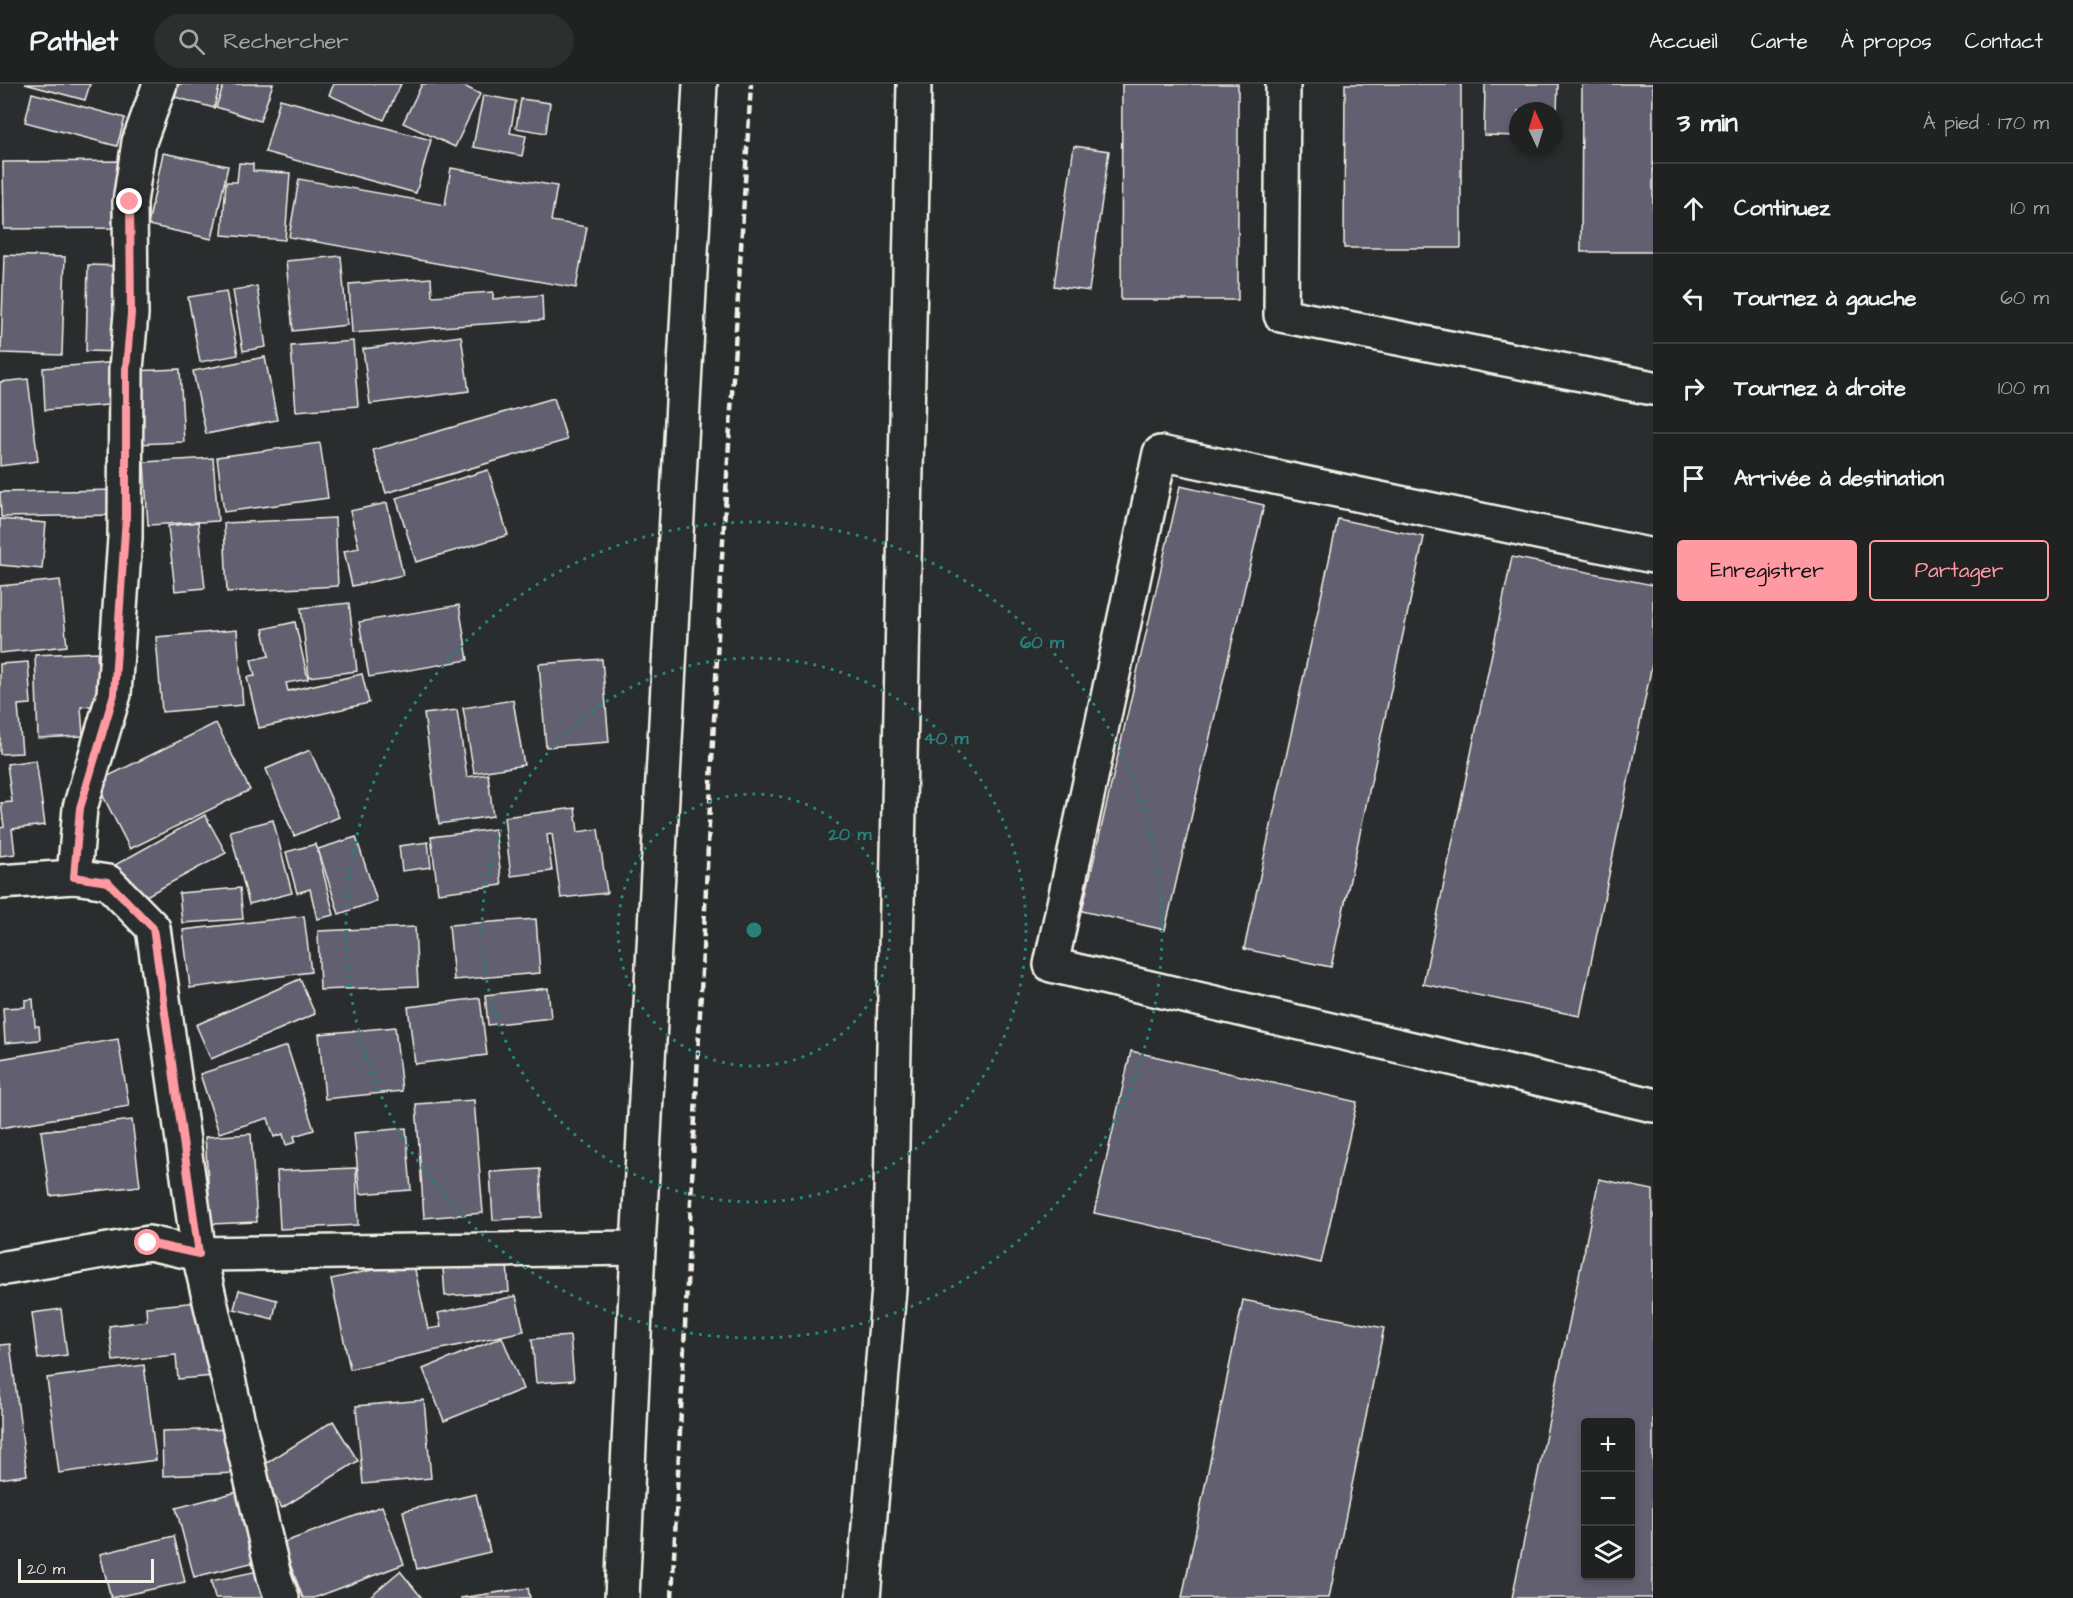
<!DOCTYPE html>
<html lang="fr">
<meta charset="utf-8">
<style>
:root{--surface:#202222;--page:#2d2f2f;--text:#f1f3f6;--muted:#a2a4a5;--line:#3d3f40;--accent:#ff9aa2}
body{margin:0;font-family:"Architects Daughter",sans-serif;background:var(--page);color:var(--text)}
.controls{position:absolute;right:18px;bottom:18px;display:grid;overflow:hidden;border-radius:6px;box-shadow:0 3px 9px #0003}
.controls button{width:54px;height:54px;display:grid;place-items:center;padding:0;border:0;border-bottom:2px solid var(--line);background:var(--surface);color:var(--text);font:30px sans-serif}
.compass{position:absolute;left:1509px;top:18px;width:54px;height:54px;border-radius:50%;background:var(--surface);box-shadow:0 3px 9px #0003;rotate:356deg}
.scale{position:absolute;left:18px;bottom:15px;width:136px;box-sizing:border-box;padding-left:6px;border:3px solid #f4f1e8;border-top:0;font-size:16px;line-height:21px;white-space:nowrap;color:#f4f1e8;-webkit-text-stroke:4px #2a2d2e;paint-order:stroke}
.stop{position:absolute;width:18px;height:18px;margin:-14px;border:4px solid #ff9aa2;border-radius:50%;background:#fff}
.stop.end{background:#ff9aa2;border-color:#fff;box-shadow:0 2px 6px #0008}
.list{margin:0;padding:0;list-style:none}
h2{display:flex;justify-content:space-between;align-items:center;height:78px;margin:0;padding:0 24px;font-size:26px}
h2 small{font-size:20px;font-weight:400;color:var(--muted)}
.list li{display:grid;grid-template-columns:39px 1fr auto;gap:18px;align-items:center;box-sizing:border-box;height:90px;padding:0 24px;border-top:2px solid var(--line)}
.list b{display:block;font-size:22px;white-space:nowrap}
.list em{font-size:20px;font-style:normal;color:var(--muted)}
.actions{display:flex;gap:12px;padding:18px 24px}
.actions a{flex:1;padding:14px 0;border:2px solid var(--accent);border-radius:6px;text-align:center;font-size:21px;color:var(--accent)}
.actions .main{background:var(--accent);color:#111}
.icon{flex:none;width:33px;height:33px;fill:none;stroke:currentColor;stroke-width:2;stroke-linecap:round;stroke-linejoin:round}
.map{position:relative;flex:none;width:1653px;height:1514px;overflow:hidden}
header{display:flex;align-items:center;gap:36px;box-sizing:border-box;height:84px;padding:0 30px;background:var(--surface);border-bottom:2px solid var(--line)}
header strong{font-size:28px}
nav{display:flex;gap:33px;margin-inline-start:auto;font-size:21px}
.search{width:420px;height:54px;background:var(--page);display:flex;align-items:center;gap:15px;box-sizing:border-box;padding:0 21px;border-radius:33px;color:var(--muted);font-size:22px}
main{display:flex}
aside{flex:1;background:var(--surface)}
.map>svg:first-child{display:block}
.building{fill:#625f71;stroke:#f4f1e8;stroke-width:1.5;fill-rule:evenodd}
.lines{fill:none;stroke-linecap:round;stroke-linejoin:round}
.minor-casing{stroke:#f4f1e8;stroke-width:38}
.minor{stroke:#2a2d2e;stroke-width:33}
.rail{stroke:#f4f1e8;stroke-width:4.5;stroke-dasharray:9 4.5;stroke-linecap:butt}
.route{stroke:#ff9aa2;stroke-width:8}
.ring{fill:none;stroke:#26827a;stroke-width:3;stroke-dasharray:3 6}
.centre{fill:#26827a;stroke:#2a2d2e;stroke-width:3}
.ring-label{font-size:18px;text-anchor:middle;font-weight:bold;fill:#26827a;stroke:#2a2d2e;stroke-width:5;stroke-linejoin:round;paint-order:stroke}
</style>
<header>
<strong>Pathlet</strong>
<div class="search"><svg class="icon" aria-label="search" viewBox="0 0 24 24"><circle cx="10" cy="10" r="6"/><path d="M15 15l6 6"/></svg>Rechercher</div>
<nav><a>Accueil</a><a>Carte</a><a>À propos</a><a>Contact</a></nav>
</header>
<main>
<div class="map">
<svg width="1653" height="1514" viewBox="0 0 1653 1514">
<rect width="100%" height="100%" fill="#2a2d2e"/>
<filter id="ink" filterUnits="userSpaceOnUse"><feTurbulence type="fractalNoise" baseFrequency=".0167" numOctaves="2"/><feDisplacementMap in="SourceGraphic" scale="12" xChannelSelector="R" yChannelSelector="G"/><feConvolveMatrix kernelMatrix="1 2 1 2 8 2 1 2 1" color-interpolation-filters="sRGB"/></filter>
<g filter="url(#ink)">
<g class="building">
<path d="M 25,0 L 90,0 L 85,16 Z"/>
<path d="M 178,0 L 220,0 L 214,24 L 175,13 Z"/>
<path d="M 224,0 L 273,0 L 260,37 L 216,23 Z"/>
<path d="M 334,0 L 401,0 L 384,36 L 329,11 Z"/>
<path d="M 422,0 L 460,0 L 480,10 L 455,63 L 403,39 Z"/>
<path d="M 1122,0 L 1238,0 L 1238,216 L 1121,216 Z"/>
<path d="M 1345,0 L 1461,0 L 1461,164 L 1344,164 Z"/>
<path d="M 1485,0 L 1558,0 L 1556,54 L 1554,27 L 1518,27 L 1518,52 L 1484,51 Z"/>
<path d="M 1582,0 L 1653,0 L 1653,168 L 1581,168 Z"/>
<path d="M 32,9 L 125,34 L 117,62 L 25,38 Z"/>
<path d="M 483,11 L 516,17 L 510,49 L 526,52 L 522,72 L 473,63 Z"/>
<path d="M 280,15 L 431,56 L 416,109 L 265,68 Z"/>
<path d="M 521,15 L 550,19 L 546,49 L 516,44 Z"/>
<path d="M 1074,62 L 1109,67 L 1089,207 L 1054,202 Z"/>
<path d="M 163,69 L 228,82 L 212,155 L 148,141 Z"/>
<path d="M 126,77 L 127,144 L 4,145 L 3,78 Z"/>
<path d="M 239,79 L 253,80 L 253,87 L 290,89 L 285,156 L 222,151 L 226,98 L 237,98 Z"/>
<path d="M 451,84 L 557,102 L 551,137 L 587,143 L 576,204 L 289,153 L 299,95 L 445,121 Z"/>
<path d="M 4,171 L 65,173 L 62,271 L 1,269 Z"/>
<path d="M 341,172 L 347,241 L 293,247 L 286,177 Z"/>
<path d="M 88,181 L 124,182 L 122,268 L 86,267 Z"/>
<path d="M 431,194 L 432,212 L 493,208 L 493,215 L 542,211 L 543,236 L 352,249 L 349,200 Z"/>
<path d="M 257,202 L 266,263 L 243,267 L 233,206 Z"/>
<path d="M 226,207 L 238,271 L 200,278 L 188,213 Z"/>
<path d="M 461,252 L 469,307 L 370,320 L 363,265 Z"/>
<path d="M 353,257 L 358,322 L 296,327 L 291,262 Z"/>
<path d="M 265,273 L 277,336 L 206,350 L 193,287 Z"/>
<path d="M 118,278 L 121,320 L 45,326 L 43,284 Z"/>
<path d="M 180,285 L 184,358 L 136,360 L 132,287 Z"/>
<path d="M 28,295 L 38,377 L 0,382 L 0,298 Z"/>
<path d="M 554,314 L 567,356 L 386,409 L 373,366 Z"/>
<path d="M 320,359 L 328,414 L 224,428 L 217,373 Z"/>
<path d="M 213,374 L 218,437 L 148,441 L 144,378 Z"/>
<path d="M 488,386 L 508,451 L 416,478 L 396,414 Z"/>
<path d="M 1180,402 L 1264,421 L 1165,846 L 1082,827 Z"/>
<path d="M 118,406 L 119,431 L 1,433 L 0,408 Z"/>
<path d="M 387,419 L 403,491 L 352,502 L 344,467 L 359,464 L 350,427 Z"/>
<path d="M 335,434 L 338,502 L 227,508 L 224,439 Z"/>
<path d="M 0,435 L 46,439 L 42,485 L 0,481 Z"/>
<path d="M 1338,435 L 1424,453 L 1331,883 L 1244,865 Z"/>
<path d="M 198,438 L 205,504 L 175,507 L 168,442 Z"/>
<path d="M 1512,473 L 1653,501 L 1653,576 L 1580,932 L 1423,900 Z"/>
<path d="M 60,496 L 67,562 L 0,569 L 0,502 Z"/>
<path d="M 349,519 L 357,587 L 309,593 L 301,524 Z"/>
<path d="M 459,521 L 468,576 L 369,593 L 359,538 Z"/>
<path d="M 295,538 L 308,595 L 286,599 L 288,607 L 362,590 L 369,619 L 259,644 L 247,593 L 255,592 L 251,576 L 269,572 L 263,545 Z"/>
<path d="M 237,546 L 243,621 L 162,628 L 156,553 Z"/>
<path d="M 97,568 L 100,621 L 81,623 L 83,652 L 38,654 L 35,571 Z"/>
<path d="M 602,575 L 609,658 L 546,663 L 539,580 Z"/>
<path d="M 28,578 L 31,620 L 18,621 L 22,669 L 0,670 L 0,580 Z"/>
<path d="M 513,616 L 524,681 L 474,689 L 463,624 Z"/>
<path d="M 457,626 L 467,693 L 488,690 L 493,732 L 439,740 L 424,630 Z"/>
<path d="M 216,639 L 250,706 L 130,765 L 96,698 Z"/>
<path d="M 310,666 L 339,733 L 294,752 L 266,685 Z"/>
<path d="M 36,676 L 45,741 L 12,745 L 15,770 L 0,772 L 0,744 L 4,743 L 1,719 L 12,718 L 7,680 Z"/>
<path d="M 575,724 L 578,748 L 598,745 L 607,809 L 561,814 L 552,750 L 547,751 L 552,787 L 511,792 L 504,733 Z"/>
<path d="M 205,731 L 226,769 L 135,818 L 115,781 Z"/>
<path d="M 273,736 L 292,809 L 249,820 L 230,747 Z"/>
<path d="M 495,745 L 502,801 L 438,809 L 431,753 Z"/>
<path d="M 356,753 L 377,817 L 339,830 L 318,765 Z"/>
<path d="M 428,758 L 431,783 L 402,787 L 399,762 Z"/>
<path d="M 316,760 L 334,831 L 317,835 L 310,805 L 297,809 L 286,768 Z"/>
<path d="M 240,804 L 243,835 L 182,839 L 179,809 Z"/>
<path d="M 304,832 L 311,888 L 190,904 L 183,846 Z"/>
<path d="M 536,835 L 540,889 L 454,896 L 449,841 Z"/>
<path d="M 415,843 L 418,902 L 320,906 L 318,847 Z"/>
<path d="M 300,895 L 315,930 L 211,975 L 196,941 Z"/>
<path d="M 548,904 L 551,934 L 488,941 L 485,911 Z"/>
<path d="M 480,914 L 487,971 L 415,980 L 408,923 Z"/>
<path d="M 33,915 L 35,942 L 39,942 L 40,956 L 5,959 L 3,924 L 25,923 L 25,916 Z"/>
<path d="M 395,943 L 402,1007 L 325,1015 L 319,950 Z"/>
<path d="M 118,955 L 129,1022 L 0,1044 L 0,975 Z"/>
<path d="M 287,962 L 314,1046 L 294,1052 L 296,1058 L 286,1061 L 283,1050 L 274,1053 L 268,1034 L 219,1049 L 200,990 Z"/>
<path d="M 1131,967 L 1357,1018 L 1321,1179 L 1094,1129 Z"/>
<path d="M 474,1016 L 483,1129 L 424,1134 L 416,1020 Z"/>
<path d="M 132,1036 L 140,1102 L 50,1112 L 41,1047 Z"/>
<path d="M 406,1044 L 411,1106 L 360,1110 L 354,1049 Z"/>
<path d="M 251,1050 L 257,1138 L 211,1140 L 205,1053 Z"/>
<path d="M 356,1084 L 358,1141 L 280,1145 L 277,1087 Z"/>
<path d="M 540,1085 L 542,1133 L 493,1136 L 490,1088 Z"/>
<path d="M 1599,1095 L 1653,1106 L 1653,1514 L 1512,1514 ZM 1586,1338 L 1630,1338 L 1630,1492 L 1586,1492 Z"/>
<path d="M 413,1177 L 428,1245 L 441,1243 L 438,1229 L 516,1212 L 524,1247 L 350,1285 L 331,1195 Z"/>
<path d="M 507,1179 L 509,1208 L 445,1212 L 443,1184 Z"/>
<path d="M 239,1206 L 277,1216 L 273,1235 L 234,1225 Z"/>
<path d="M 1243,1216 L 1384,1244 L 1329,1514 L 1182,1514 Z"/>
<path d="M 209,1217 L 215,1292 L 178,1295 L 176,1271 L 113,1277 L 109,1242 L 147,1237 L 146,1223 Z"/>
<path d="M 61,1225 L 67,1271 L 38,1275 L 32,1229 Z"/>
<path d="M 570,1252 L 574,1296 L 536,1299 L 532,1255 Z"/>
<path d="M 502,1253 L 523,1305 L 444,1337 L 423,1285 Z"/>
<path d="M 10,1260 L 27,1391 L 0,1395 L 0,1261 Z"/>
<path d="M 144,1281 L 156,1376 L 59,1389 L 47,1294 Z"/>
<path d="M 424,1316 L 431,1394 L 363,1400 L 356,1322 Z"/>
<path d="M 333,1337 L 358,1377 L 282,1424 L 257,1385 Z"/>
<path d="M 236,1345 L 237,1389 L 163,1392 L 162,1347 Z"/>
<path d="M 237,1408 L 255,1478 L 194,1493 L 176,1424 Z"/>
<path d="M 476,1410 L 490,1468 L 417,1485 L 403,1427 Z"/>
<path d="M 382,1422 L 404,1480 L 314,1514 L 303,1514 L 282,1459 Z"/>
<path d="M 174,1452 L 185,1498 L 111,1514 L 100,1470 Z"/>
<path d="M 263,1486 L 270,1514 L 215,1514 L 211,1497 Z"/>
<path d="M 400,1487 L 422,1514 L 368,1514 Z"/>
<path d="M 528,1504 L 530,1514 L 460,1514 Z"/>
</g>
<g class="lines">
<defs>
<g id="minor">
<path d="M 1283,0 L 1281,231 L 1653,304"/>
<path d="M 1653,472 L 1160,369 L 1051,881 L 1653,1021"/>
<path d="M 74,793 L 80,724 L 114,610 L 125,454 L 126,285 L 131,230 L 130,118 L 139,58 L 160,0"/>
<path d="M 0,798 L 74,793 L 108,798 L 153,844 L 199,1170 L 274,1492 L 282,1514"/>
<path d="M 5,1184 L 149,1159 L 199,1170 L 638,1164"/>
<path d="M 622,1514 L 638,1164 L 700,0"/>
<path d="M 863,1514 L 889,1204 L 914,0"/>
</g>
</defs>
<use href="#minor" class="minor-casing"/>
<use href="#minor" class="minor"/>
<path class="rail" d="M 672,1514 L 721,490 L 751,0"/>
</g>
</g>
<g class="lines" filter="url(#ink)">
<path class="route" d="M 130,118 L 131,230 L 126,285 L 126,432 L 114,610 L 80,724 L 74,793 L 108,798 L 153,844 L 199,1170 L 148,1159"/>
</g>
<g class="ring">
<circle cx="754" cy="846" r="136"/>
<circle cx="754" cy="846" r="272"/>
<circle cx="754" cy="846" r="408"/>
</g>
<circle cx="754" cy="846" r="9" class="centre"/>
<g class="ring-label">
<text x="1042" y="564">60 m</text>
<text x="946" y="660">40 m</text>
<text x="850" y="756">20 m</text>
</g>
</svg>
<div class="controls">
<button>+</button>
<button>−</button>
<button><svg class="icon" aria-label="layers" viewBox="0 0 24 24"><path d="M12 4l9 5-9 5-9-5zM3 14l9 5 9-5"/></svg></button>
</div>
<svg class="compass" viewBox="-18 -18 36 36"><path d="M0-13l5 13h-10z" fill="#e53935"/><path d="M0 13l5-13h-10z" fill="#a2a4a5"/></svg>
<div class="scale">20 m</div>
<div class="stop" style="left:148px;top:1159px"></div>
<div class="stop end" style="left:130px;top:118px"></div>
</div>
<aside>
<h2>3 min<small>À pied · 170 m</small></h2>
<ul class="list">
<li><svg class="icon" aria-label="ahead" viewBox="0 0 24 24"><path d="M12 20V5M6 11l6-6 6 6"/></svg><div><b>Continuez</b></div><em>10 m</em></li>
<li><svg class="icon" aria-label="left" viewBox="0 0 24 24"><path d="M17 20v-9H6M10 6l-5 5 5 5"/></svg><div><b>Tournez à gauche</b></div><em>60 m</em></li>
<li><svg class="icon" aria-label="right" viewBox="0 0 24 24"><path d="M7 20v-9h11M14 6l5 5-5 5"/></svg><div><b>Tournez à droite</b></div><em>100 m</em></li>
<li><svg class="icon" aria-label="arrive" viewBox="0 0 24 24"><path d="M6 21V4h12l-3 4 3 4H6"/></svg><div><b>Arrivée à destination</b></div></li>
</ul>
<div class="actions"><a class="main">Enregistrer</a><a>Partager</a></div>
</aside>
</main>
